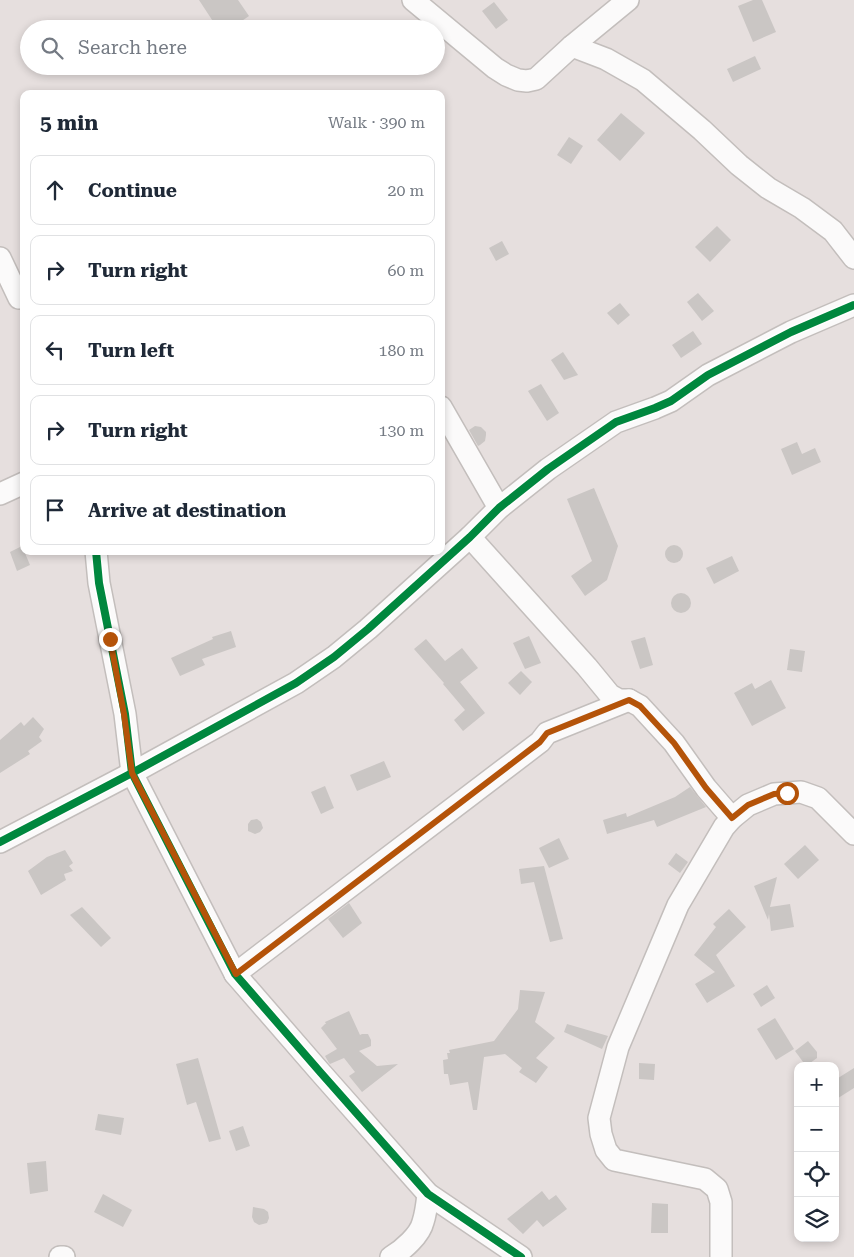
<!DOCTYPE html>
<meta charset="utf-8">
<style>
:root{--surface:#fff;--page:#f2f2f3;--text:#1f2937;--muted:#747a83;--line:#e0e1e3}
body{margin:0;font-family:"Roboto Serif",serif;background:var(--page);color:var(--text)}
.controls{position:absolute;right:15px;bottom:15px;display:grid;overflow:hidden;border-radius:10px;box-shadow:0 2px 8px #0003}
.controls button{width:45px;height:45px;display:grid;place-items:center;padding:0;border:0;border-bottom:1px solid var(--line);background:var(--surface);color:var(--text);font:25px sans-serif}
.stop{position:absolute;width:15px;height:15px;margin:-11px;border:4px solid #b45309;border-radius:50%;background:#fff}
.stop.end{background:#b45309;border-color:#fff;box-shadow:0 1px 5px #0008}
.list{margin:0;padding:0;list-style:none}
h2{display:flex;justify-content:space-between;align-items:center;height:65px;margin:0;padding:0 20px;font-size:21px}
h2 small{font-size:16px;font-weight:400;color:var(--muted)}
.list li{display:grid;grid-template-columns:32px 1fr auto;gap:15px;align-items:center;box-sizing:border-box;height:70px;margin:0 10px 10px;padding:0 10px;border:1px solid var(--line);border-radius:10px}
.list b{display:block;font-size:19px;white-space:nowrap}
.list em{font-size:16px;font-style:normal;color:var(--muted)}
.icon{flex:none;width:28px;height:28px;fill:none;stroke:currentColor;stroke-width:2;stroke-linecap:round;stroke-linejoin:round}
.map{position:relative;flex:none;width:854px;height:1257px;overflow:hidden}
.search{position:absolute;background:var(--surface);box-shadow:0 2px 8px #0003;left:20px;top:20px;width:425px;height:55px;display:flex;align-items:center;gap:12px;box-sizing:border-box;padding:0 18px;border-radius:28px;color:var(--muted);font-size:19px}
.panel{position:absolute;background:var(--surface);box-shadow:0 2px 8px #0003;left:20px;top:90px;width:425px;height:465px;border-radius:10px}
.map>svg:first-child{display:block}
.building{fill:#cac6c4}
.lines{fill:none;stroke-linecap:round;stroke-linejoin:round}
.street-casing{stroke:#c3bebc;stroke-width:24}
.street{stroke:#fbfafa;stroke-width:21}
.cycleway-casing{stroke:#fff;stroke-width:11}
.cycleway{stroke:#00873e;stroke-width:8}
.route{stroke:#b45309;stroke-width:6}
</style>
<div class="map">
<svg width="854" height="1257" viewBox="0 0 854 1257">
<rect width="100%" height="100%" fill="#e6dfde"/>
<g class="building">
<path d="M 199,0 L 238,0 L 249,16 L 230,29 L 218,29 Z"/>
<path d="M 753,0 L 762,0 L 776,32 L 753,42 L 738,6 Z"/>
<path d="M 494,2 L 508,20 L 496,29 L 482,11 Z"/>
<path d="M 755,56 L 761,69 L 733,82 L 727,69 Z"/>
<path d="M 621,113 L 645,133 L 620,161 L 597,140 Z"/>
<path d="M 569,137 L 583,146 L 571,164 L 557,155 Z"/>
<path d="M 717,226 L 731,240 L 710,262 L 695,247 Z"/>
<path d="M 502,241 L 509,254 L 496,261 L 489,248 Z"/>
<path d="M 698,293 L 714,311 L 702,321 L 687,302 Z"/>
<path d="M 620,303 L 630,315 L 618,325 L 607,313 Z"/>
<path d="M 693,331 L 702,344 L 681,358 L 672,345 Z"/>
<path d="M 563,352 L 578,375 L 564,380 L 551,360 Z"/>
<path d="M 541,384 L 559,413 L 547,421 L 528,391 Z"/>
<path d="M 475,426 L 481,427 L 486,432 L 486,435 L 485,441 L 480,445 L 478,446 L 469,430 Z"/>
<path d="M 797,442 L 802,454 L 815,448 L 821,462 L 792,475 L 781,449 Z"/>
<path d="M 594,488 L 618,546 L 607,580 L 585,596 L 571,576 L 592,561 L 567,499 Z"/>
<circle cx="674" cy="554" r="9"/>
<path d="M 22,546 L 30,565 L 17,571 L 10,552 Z"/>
<path d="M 732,556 L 739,571 L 714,584 L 706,568 Z"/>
<circle cx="681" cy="603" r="10"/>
<path d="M 231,631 L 236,647 L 202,659 L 205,665 L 180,676 L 171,658 L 213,639 L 212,637 Z"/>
<path d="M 529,636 L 541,663 L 525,669 L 513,643 Z"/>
<path d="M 645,637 L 653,665 L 640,669 L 631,641 Z"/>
<path d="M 426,639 L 445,661 L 462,648 L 478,668 L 460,682 L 485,713 L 463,731 L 454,720 L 465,710 L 443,684 L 444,683 L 414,649 Z"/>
<path d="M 790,649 L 805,651 L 802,672 L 787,670 Z"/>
<path d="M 521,671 L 532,682 L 520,695 L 508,683 Z"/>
<path d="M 771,680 L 786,708 L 752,726 L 734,693 L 752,683 L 755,689 Z"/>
<path d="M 33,717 L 44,729 L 39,737 L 42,741 L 28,751 L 30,754 L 0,773 L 0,740 L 21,722 L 24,726 Z"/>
<path d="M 384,761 L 391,777 L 357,791 L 350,775 Z"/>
<path d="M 325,786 L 334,808 L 321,814 L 311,792 Z"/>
<path d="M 690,787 L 706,807 L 657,827 L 654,820 L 607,834 L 603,820 L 626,813 L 627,817 L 675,797 Z"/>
<path d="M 257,819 L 261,822 L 263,828 L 260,832 L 255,834 L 248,831 L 248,824 L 251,820 Z"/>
<path d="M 559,838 L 569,859 L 549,868 L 539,848 Z"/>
<path d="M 805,845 L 819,860 L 798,879 L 784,864 Z"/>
<path d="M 65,850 L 73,863 L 69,866 L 73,871 L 64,874 L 66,880 L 41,895 L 28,871 L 47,857 Z"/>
<path d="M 676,853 L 688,862 L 680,873 L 668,864 Z"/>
<path d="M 544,866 L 563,939 L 550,942 L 534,882 L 521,884 L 519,869 Z"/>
<path d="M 777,877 L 770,907 L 790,904 L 794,927 L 771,931 L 769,914 L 768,920 L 754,886 Z"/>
<path d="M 349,903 L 362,923 L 343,938 L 328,919 Z"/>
<path d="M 82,907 L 111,938 L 101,947 L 70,915 Z"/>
<path d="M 729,909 L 746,927 L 716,955 L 735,986 L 707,1003 L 695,984 L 715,972 L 694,955 L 716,927 L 713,924 Z"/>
<path d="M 767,985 L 775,998 L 761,1007 L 753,994 Z"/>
<path d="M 520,990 L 545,992 L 535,1022 L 555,1038 L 536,1058 L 548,1067 L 536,1083 L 519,1072 L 522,1068 L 505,1054 L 484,1057 L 477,1110 L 473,1110 L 468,1082 L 450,1085 L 448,1074 L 444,1074 L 443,1060 L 448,1059 L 447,1053 L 450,1053 L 449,1050 L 494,1041 L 518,1009 Z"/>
<path d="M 349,1011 L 360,1035 L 362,1034 L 368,1034 L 371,1040 L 371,1046 L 359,1051 L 377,1066 L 398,1064 L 362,1092 L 349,1076 L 355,1072 L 344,1058 L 330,1064 L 329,1063 L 325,1056 L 337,1049 L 321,1028 L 325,1024 L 326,1024 L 325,1022 Z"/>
<path d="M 775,1018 L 794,1049 L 776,1060 L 757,1029 Z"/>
<path d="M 567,1024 L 608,1036 L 602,1049 L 564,1032 Z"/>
<path d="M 808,1041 L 817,1052 L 817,1058 L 806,1066 L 795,1051 Z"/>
<path d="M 198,1058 L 221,1139 L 209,1142 L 196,1102 L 187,1105 L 176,1064 Z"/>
<path d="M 639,1063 L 655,1064 L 654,1080 L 639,1079 Z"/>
<path d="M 854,1068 L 854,1088 L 835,1100 L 835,1080 Z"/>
<path d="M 98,1114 L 124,1118 L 121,1135 L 95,1130 Z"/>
<path d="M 243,1126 L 250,1146 L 236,1151 L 229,1131 Z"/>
<path d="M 46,1161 L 48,1191 L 30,1194 L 27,1163 Z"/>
<path d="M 542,1191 L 549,1200 L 556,1195 L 567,1209 L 543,1227 L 537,1220 L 523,1234 L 507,1219 Z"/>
<path d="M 103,1194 L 132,1210 L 123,1227 L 94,1212 Z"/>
<path d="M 652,1203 L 668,1204 L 668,1233 L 651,1233 Z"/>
<path d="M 253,1207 L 264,1209 L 268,1212 L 269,1218 L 267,1223 L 259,1225 L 254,1222 L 252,1217 Z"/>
</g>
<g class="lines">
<defs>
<g id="street">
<path d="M 413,0 L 495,68 L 506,75 L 518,80 L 527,81 L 536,79 L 572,46 L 628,0"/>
<path d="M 572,46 L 606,59 L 643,80 L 702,130 L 739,165 L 768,188 L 802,208 L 833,231 L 854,258"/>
<path d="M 0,258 L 19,298"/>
<path d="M 441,407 L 499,508"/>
<path d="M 0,494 L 24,483"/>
<path d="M 470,537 L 587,667 L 610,695 L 619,700 L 629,700 L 640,706 L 674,743 L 706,788 L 732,818"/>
<path d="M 96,551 L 99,583 L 125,714 L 132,773 L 235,974 L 321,1073 L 428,1194 L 521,1257"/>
<path d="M 0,842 L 132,773 L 296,683 L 334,657 L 368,629 L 470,537 L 499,508 L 548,469 L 616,422 L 655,408 L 671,401 L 708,375 L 791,332 L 854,305"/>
<path d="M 235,974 L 540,742 L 547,733 L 629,700"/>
<path d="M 60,1257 L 64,1257"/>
<path d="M 391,1257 C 403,1250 420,1235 423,1222 C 426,1213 427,1203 428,1194"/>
<path d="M 721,1257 L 721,1202 L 717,1189 L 705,1179 L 614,1160 L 606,1150 L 601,1134 L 599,1118 L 618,1047 L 678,905 L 724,827 L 732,818 L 748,805 L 774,794 L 801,792 L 818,798 L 854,834"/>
</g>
</defs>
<use href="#street" class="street-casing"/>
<use href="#street" class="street"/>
<defs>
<g id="cycleway">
<path d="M 96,551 L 99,583 L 125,714 L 132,773 L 235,974 L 321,1073 L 428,1194 L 521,1257"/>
<path d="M 0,842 L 132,773 L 296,683 L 334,657 L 368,629 L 470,537 L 499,508 L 548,469 L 616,422 L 655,408 L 671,401 L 708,375 L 791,332 L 854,305"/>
</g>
</defs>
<use href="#cycleway" class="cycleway-casing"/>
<use href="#cycleway" class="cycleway"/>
</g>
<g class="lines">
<path class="route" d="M 110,639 L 124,714 L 132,773 L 236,974 L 540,742 L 547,733 L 629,700 L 640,706 L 674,743 L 706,788 L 732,818 L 748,805 L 774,794 L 787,793"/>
</g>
</svg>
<div class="controls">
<button>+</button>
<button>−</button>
<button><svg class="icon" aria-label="locate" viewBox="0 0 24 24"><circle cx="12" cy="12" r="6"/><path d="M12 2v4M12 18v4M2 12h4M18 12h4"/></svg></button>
<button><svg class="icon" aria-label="layers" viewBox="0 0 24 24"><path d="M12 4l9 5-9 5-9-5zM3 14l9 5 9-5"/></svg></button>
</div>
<div class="stop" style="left:787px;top:793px"></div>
<div class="stop end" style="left:110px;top:639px"></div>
<div class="search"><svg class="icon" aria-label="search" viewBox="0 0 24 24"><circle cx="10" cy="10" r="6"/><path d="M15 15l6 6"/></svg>Search here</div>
<section class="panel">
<h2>5 min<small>Walk · 390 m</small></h2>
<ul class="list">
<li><svg class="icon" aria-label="ahead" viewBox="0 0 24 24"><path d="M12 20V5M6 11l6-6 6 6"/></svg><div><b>Continue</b></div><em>20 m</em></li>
<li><svg class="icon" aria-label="right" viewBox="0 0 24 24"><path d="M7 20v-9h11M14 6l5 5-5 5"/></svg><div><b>Turn right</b></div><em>60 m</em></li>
<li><svg class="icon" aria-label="left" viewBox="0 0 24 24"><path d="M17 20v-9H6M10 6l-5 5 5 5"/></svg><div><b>Turn left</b></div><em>180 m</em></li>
<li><svg class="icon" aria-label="right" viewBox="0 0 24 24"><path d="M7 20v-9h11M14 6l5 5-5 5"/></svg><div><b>Turn right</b></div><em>130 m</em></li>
<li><svg class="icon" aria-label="arrive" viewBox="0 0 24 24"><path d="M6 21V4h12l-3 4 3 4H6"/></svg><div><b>Arrive at destination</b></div></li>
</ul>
</section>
</div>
